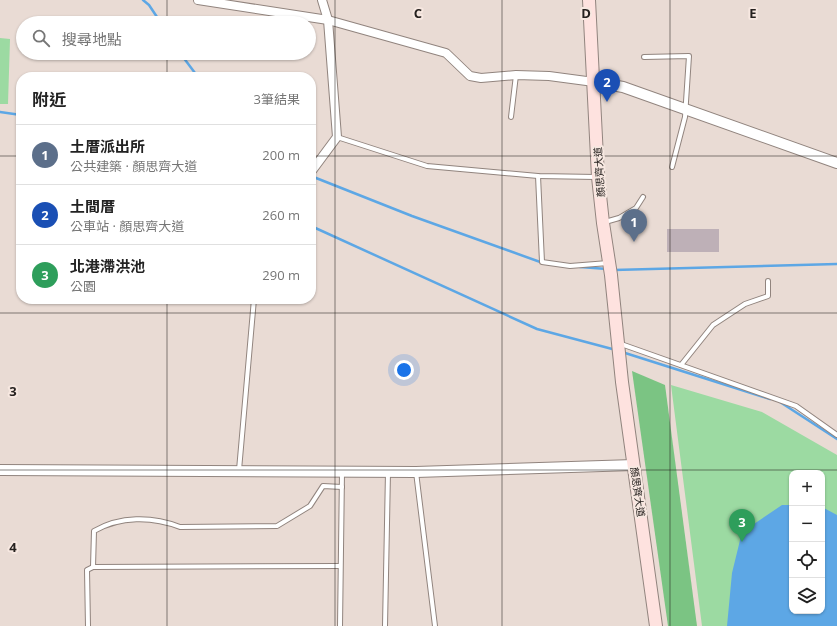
<!DOCTYPE html>
<html lang="zh-TW">
<meta charset="utf-8">
<style>
:root{--surface:#fff;--page:#f2f2f2;--text:#222;--muted:#767676;--line:#e0e0e0;--accent:#1a73e8}
body{margin:0;font-family:"Open Sans","Noto Sans TC",sans-serif;background:var(--page);color:var(--text)}
.controls{position:absolute;right:12px;bottom:12px;display:grid;overflow:hidden;border-radius:8px;box-shadow:0 1px 3px #0004}
.controls button{width:36px;height:36px;display:grid;place-items:center;padding:0;border:0;border-bottom:1px solid var(--line);background:var(--surface);color:var(--text);font:20px sans-serif}
.you{position:absolute;left:404px;top:370px;width:14px;height:14px;margin:-10px;border:3px solid #fff;border-radius:50%;background:#1a73e8;box-shadow:0 0 0 6px #1a73e833}
.badge{display:grid;place-items:center;width:26px;height:26px;border-radius:50%;background:var(--accent);color:#fff;font-size:13px;font-weight:700}
.pin{position:absolute;translate:-50% -33px;filter:drop-shadow(0 1px 2px #0008)}
.pin::after{content:'';position:absolute;top:21px;width:14px;height:12px;background:inherit;clip-path:polygon(0 0,100% 0,50% 100%)}
.list{margin:0;padding:0;list-style:none}
h2{display:flex;justify-content:space-between;align-items:center;height:52px;margin:0;padding:0 16px;font-size:17px}
h2 small{font-size:13px;font-weight:400;color:var(--muted)}
.list li{display:grid;grid-template-columns:26px 1fr auto;gap:12px;align-items:center;box-sizing:border-box;height:60px;padding:0 16px;border-top:1px solid var(--line)}
.list b{display:block;font-size:15px;white-space:nowrap}
.list p{margin:0;font-size:13px;white-space:nowrap;color:var(--muted)}
.list em{font-size:13px;font-style:normal;color:var(--muted)}
.icon{flex:none;width:22px;height:22px;fill:none;stroke:currentColor;stroke-width:2;stroke-linecap:round;stroke-linejoin:round}
.map{position:relative;flex:none;width:837px;height:626px;overflow:hidden}
.search{position:absolute;background:var(--surface);box-shadow:0 1px 3px #0004;left:16px;top:16px;width:300px;height:44px;display:flex;align-items:center;gap:10px;box-sizing:border-box;padding:0 14px;border-radius:22px;color:var(--muted);font-size:15px}
.panel{position:absolute;background:var(--surface);box-shadow:0 1px 3px #0004;left:16px;top:72px;width:300px;height:232px;border-radius:16px}
.map>svg:first-child{display:block}
.green{fill:#9cdaa2;fill-rule:evenodd}
.forest{fill:#7bc483}
.water{fill:#5da7e5}
.lines{fill:none;stroke-linecap:round;stroke-linejoin:round}
.stream{stroke:#5da7e5;stroke-width:2.5}
.building{fill:#beb0b7}
.service-casing{stroke:#91847e;stroke-width:6}
.minor-casing{stroke:#91847e;stroke-width:10}
.tertiary-casing{stroke:#91847e;stroke-width:12}
.secondary-casing{stroke:#91847e;stroke-width:14}
.service{stroke:#fff;stroke-width:4}
.minor{stroke:#fff;stroke-width:8}
.tertiary{stroke:#fff;stroke-width:10}
.secondary{stroke:#fee2df;stroke-width:12}
.grid{fill:none;stroke:#26211f;stroke-width:1;stroke-opacity:0.55}
.labels{text-anchor:middle;stroke-width:4;stroke-linejoin:round;paint-order:stroke}
.street-label{font-size:10px;fill:#26211f;stroke:#f7e8e1}
.grid-label{font-size:13px;text-anchor:middle;font-weight:bold;fill:#26211f;stroke:#f7e8e1;stroke-width:4;stroke-linejoin:round;paint-order:stroke}
</style>
<div class="map">
<svg width="837" height="626" viewBox="0 0 837 626">
<rect width="100%" height="100%" fill="#e9dbd4"/>
<g class="green">
<path d="M 0,38 L 10,39 L 8,104 L 0,104 Z"/>
<path d="M 671,385 L 762,412 L 837,455 L 837,626 L 702,626 ZM 792,473 L 822,473 L 822,611 L 792,611 Z"/>
</g>
<path class="forest" d="M 632,371 L 665,385 L 697,626 L 668,626 Z"/>
<path class="water" d="M 782,505 L 792,505 L 792,611 L 822,611 L 822,507 L 837,515 L 837,626 L 727,626 L 732,573 L 742,532 Z"/>
<g class="lines">
<g class="stream">
<path d="M 143,0 L 149,5 L 161,23"/>
<path d="M 180,53 L 198,77"/>
<path d="M 0,112 L 21,115"/>
<path d="M 311,176 L 412,216 L 543,263"/>
<path d="M 311,226 L 537,329 L 616,350"/>
<path d="M 580,267 L 607,269"/>
<path d="M 614,270 L 837,264"/>
<path d="M 622,352 L 770,399"/>
<path d="M 780,402 L 837,439"/>
</g>
</g>
<rect class="building" x="667" y="229" width="52" height="23"/>
<g class="lines">
<defs>
<g id="service">
<path d="M 644,57 L 689,56 L 685,117 L 672,167"/>
<path d="M 511,117 L 516,75"/>
<path d="M 337,137 L 427,166 L 538,176 L 596,177"/>
<path d="M 538,176 L 542,262 L 570,266 L 608,263"/>
<path d="M 605,222 L 619,218 L 636,208 L 643,197"/>
<path d="M 621,344 L 796,406 L 837,435"/>
<path d="M 681,365 L 713,325 L 745,304 L 768,296 L 768,281"/>
<path d="M 239,470 L 254,299"/>
<path d="M 416,472 L 435,626"/>
<path d="M 340,566 L 93,567 L 94,531 C 120,516 152,516 180,527 L 277,526 L 310,506 L 323,486 L 342,487"/>
<path d="M 88,626 L 87,570 L 93,567"/>
<path d="M 340,626 L 342,472"/>
<path d="M 385,626 L 388,472"/>
</g>
<g id="minor">
<path d="M 198,0 L 328,20 L 446,53 L 470,76 L 481,78 L 516,75 L 549,76 L 594,82"/>
<path d="M 311,172 L 337,137 L 328,20 L 322,0"/>
</g>
<g id="tertiary">
<path d="M 594,82 L 623,87 L 837,163"/>
<path d="M 0,470 L 416,472 L 634,465"/>
</g>
<path id="secondary" d="M 589,0 L 598,177 L 603,223 L 611,275 L 622,382 L 656,626"/>
</defs>
<use href="#service" class="service-casing"/>
<use href="#minor" class="minor-casing"/>
<use href="#tertiary" class="tertiary-casing"/>
<use href="#secondary" class="secondary-casing"/>
<use href="#service" class="service"/>
<use href="#minor" class="minor"/>
<use href="#tertiary" class="tertiary"/>
<use href="#secondary" class="secondary"/>
</g>
<path class="grid" d="M 167,0 L 167,23M 335,0 L 335,626M 502,0 L 502,626M 670,0 L 670,626M 167,53 L 167,77M 0,156 L 21,156M 311,156 L 837,156M 167,299 L 167,626M 0,313 L 837,313M 0,470 L 837,470"/>
<g class="labels">
<g class="street-label">
<text transform="translate(599 172) rotate(-94)" y="4">顏思齊大道</text>
<text transform="translate(638 492) rotate(82)" y="4">顏思齊大道</text>
</g>
</g>
<g class="grid-label">
<text x="418" y="18">C</text>
<text x="586" y="18">D</text>
<text x="753" y="18">E</text>
<text x="13" y="396">3</text>
<text x="13" y="552">4</text>
</g>
</svg>
<div class="controls">
<button>+</button>
<button>−</button>
<button><svg class="icon" aria-label="locate" viewBox="0 0 24 24"><circle cx="12" cy="12" r="6"/><path d="M12 2v4M12 18v4M2 12h4M18 12h4"/></svg></button>
<button><svg class="icon" aria-label="layers" viewBox="0 0 24 24"><path d="M12 4l9 5-9 5-9-5zM3 14l9 5 9-5"/></svg></button>
</div>
<div class="you"></div>
<div class="pin badge" style="left:634px;top:242px;background:#5c6f8a">1</div>
<div class="pin badge" style="left:607px;top:102px;background:#1a4fb4">2</div>
<div class="pin badge" style="left:742px;top:542px;background:#2e9e5b">3</div>
<div class="search"><svg class="icon" aria-label="search" viewBox="0 0 24 24"><circle cx="10" cy="10" r="6"/><path d="M15 15l6 6"/></svg>搜尋地點</div>
<section class="panel">
<h2>附近<small>3筆結果</small></h2>
<ul class="list">
<li><span class="badge" style="background:#5c6f8a">1</span><div><b>土厝派出所</b><p>公共建築 · 顏思齊大道</p></div><em>200 m</em></li>
<li><span class="badge" style="background:#1a4fb4">2</span><div><b>土間厝</b><p>公車站 · 顏思齊大道</p></div><em>260 m</em></li>
<li><span class="badge" style="background:#2e9e5b">3</span><div><b>北港滯洪池</b><p>公園</p></div><em>290 m</em></li>
</ul>
</section>
</div>
